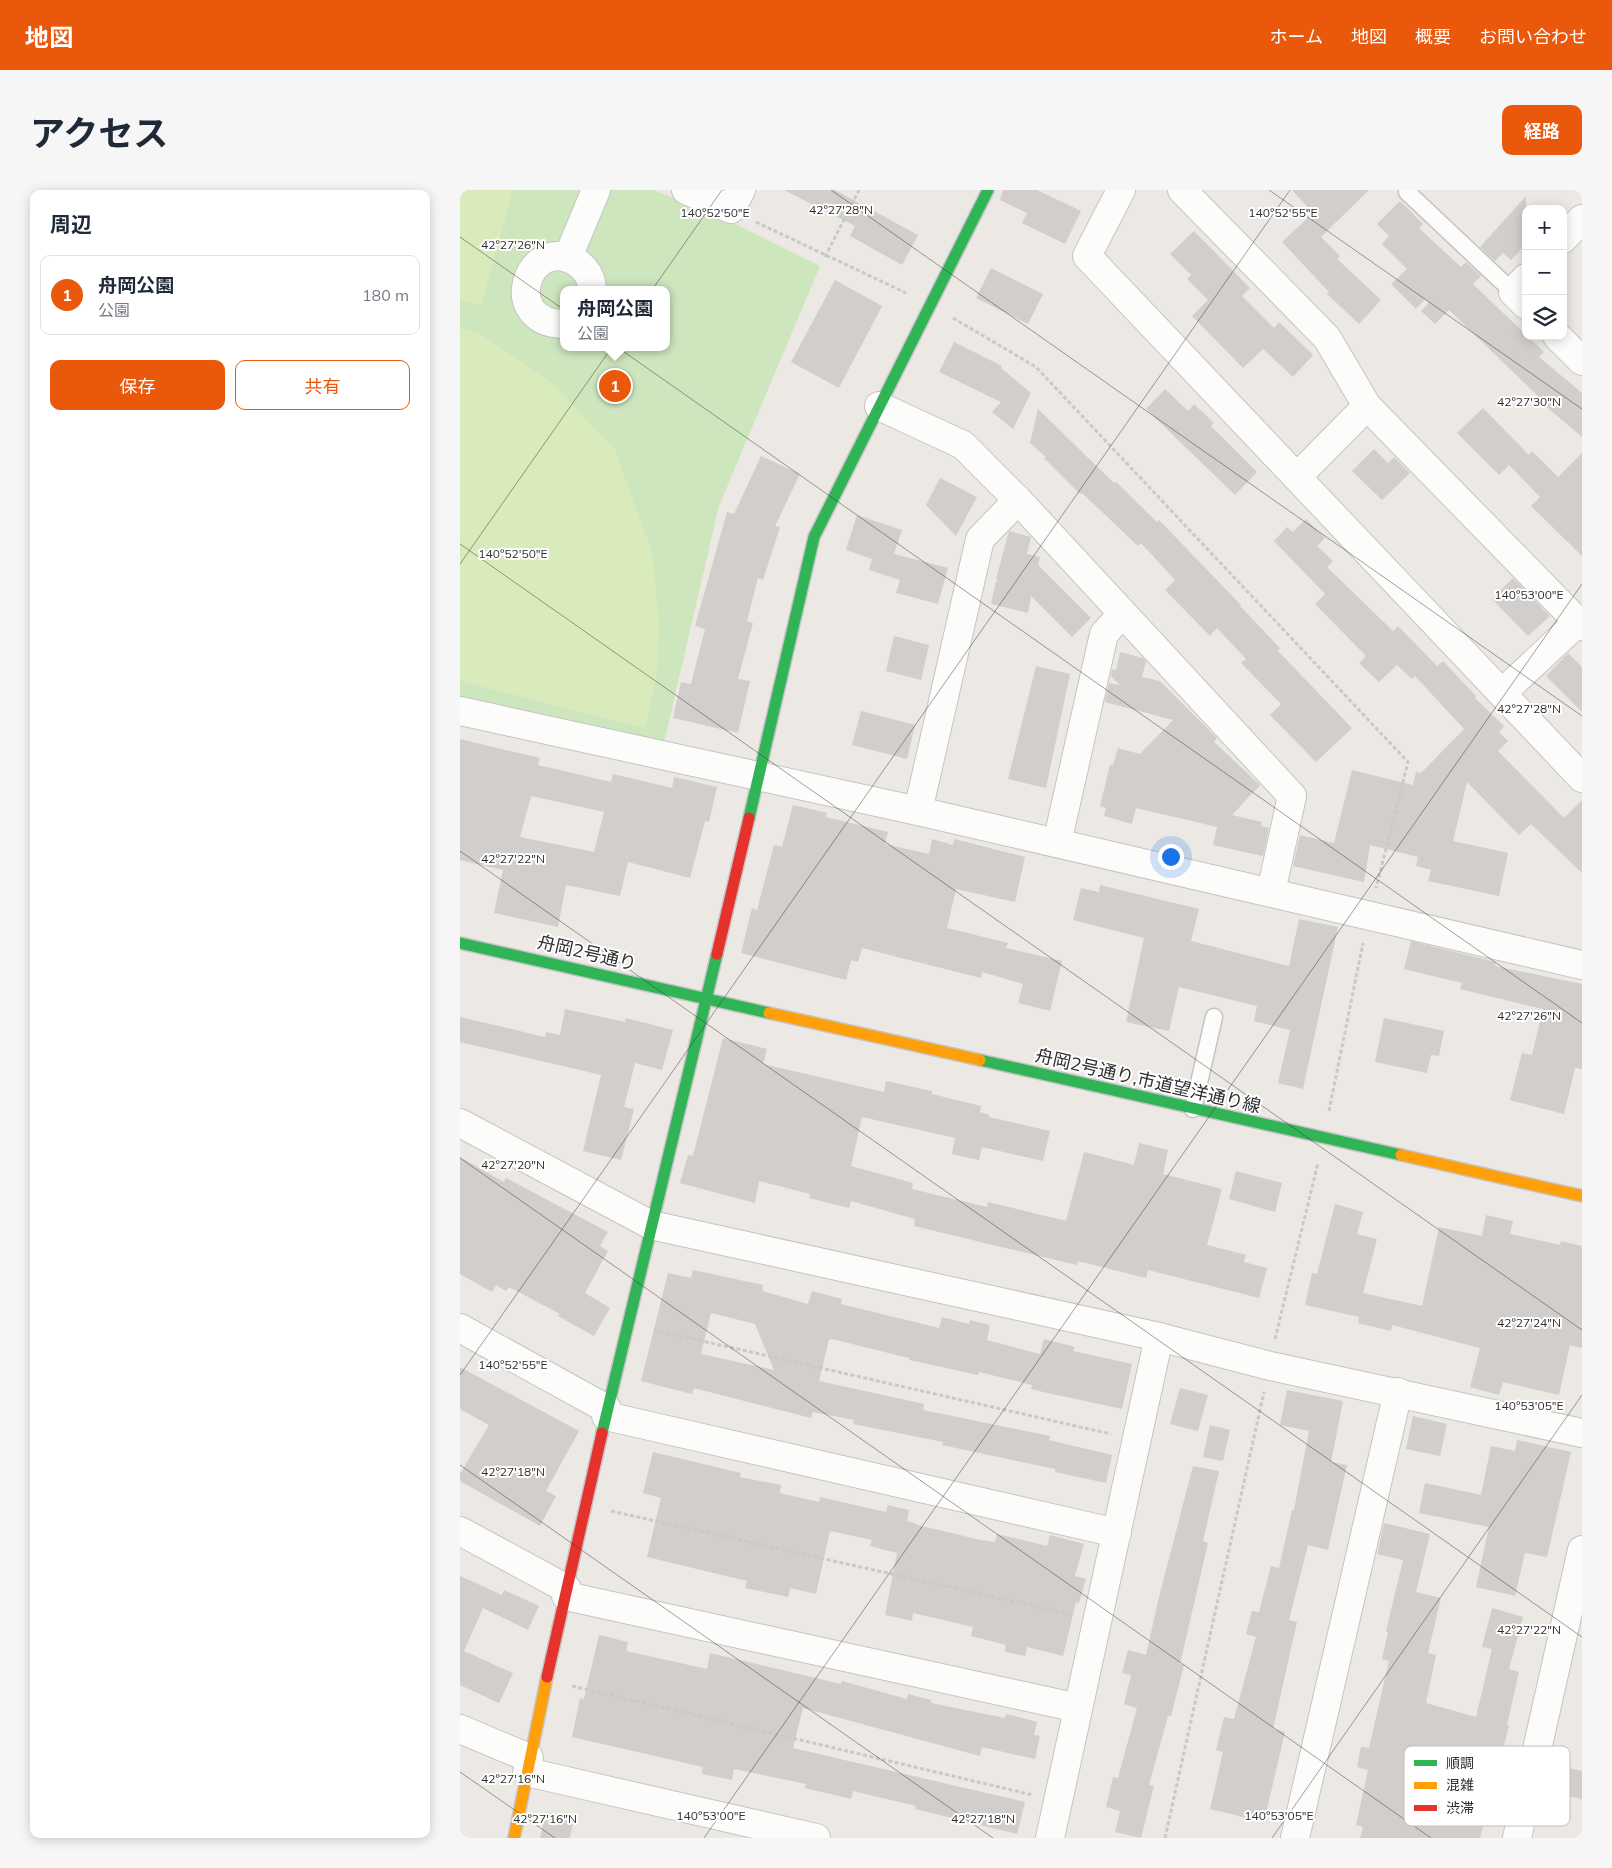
<!DOCTYPE html>
<html lang="ja">
<meta charset="utf-8">
<style>
:root{--surface:#fff;--page:#f6f6f7;--text:#1f2937;--muted:#747a83;--line:#e0e1e3;--accent:#ea580c}
body{margin:0;font-family:Mulish,"Noto Sans JP",sans-serif;background:var(--page);color:var(--text)}
.controls{position:absolute;right:15px;top:15px;display:grid;overflow:hidden;border-radius:10px;box-shadow:0 2px 12px #0003}
.controls button{width:45px;height:45px;display:grid;place-items:center;padding:0;border:0;border-bottom:1px solid var(--line);background:var(--surface);color:var(--text);font:25px sans-serif}
.you{position:absolute;left:710px;top:666px;width:18px;height:18px;margin:-12px;border:4px solid #fff;border-radius:50%;background:#1a73e8;box-shadow:0 0 0 8px #1a73e833}
.badge{display:grid;place-items:center;width:32px;height:32px;border-radius:50%;background:var(--accent);color:#fff;font-size:16px;font-weight:700}
.pin{position:absolute;translate:-50% -50%;border:2px solid #fff;box-shadow:0 1px 5px #0006}
.popup{position:absolute;left:100px;top:96px;width:110px;height:65px;box-sizing:border-box;display:grid;place-content:center;border-radius:10px;background:var(--surface);filter:drop-shadow(0 1px 4px #0005);font-size:16px;white-space:nowrap;color:var(--muted)}
.popup b{font-size:19px;color:var(--text)}
.popup::after{content:'';position:absolute;left:50%;top:100%;margin-left:-10px;border:10px solid transparent;border-top-color:var(--surface)}
.list{margin:0;padding:0;list-style:none}
h2{display:flex;justify-content:space-between;align-items:center;height:65px;margin:0;padding:0 20px;font-size:21px}
h2 small{font-size:16px;font-weight:400;color:var(--muted)}
.list li{display:grid;grid-template-columns:32px 1fr auto;gap:15px;align-items:center;box-sizing:border-box;height:80px;margin:0 10px 10px;padding:0 10px;border:1px solid var(--line);border-radius:10px}
.list b{display:block;font-size:19px;white-space:nowrap}
.list p{margin:0;font-size:16px;white-space:nowrap;color:var(--muted)}
.list em{font-size:16px;font-style:normal;color:var(--muted)}
.actions{display:flex;gap:10px;padding:15px 20px}
.actions a{flex:1;padding:11px 0;border:1px solid var(--accent);border-radius:10px;text-align:center;font-size:18px;color:var(--accent)}
.actions .main{background:var(--accent);color:#fff}
.icon{flex:none;width:28px;height:28px;fill:none;stroke:currentColor;stroke-width:2;stroke-linecap:round;stroke-linejoin:round}
.map{position:relative;flex:none;width:1122px;height:1648px;overflow:hidden;border-radius:10px}
header{display:flex;align-items:center;gap:30px;box-sizing:border-box;height:70px;padding:0 25px;background:var(--accent);color:#fff}
header strong{font-size:24px}
nav{display:flex;gap:28px;margin-inline-start:auto;font-size:18px}
.intro{display:flex;align-items:center;justify-content:space-between;box-sizing:border-box;height:120px;padding:0 30px}
h1{margin:0;font-size:35px}
.button{padding:12px 22px;border-radius:10px;background:var(--accent);color:#fff;font-size:18px;font-weight:700}
main{display:flex;gap:30px;padding:0 30px}
aside{flex:1;background:var(--surface);border-radius:10px;box-shadow:0 2px 12px #0003}
.map>svg:first-child{display:block}
.green{fill:#cee6be;fill-rule:evenodd}
.pitch{fill:#d9eabb}
.building{fill:#d1cecb;fill-rule:evenodd}
.lines{fill:none;stroke-linecap:round;stroke-linejoin:round}
.lane-casing{stroke:#c5c4c5;stroke-width:19}
.street-casing{stroke:#c5c4c5;stroke-width:30}
.fast-casing{stroke:#c5c4c5;stroke-width:14}
.slow-casing{stroke:#c5c4c5;stroke-width:14}
.jam-casing{stroke:#c5c4c5;stroke-width:14}
.path{stroke:#c9c9c8;stroke-width:3;stroke-dasharray:4 2.5;stroke-linecap:butt}
.lane{stroke:#fcfcfb;stroke-width:16}
.street{stroke:#fcfcfb;stroke-width:28}
.fast{stroke:#30b455;stroke-width:11}
.slow{stroke:#ff9f0a;stroke-width:11}
.jam{stroke:#e5322d;stroke-width:11}
.ticks{fill:none;stroke:#2e2e2e;stroke-width:1;stroke-opacity:0.45}
.labels{text-anchor:middle;stroke-width:4;stroke-linejoin:round;paint-order:stroke}
.street-label{font-size:18px;fill:#2e2e2e;stroke:#fff}
.key{fill:#fff;stroke:#c0c0c0;stroke-width:1}
.key-label{font-size:14px;fill:#2e2e2e}
.ticks-label{font-size:12px;text-anchor:middle;fill:#2e2e2e;stroke:#fff;stroke-width:4;stroke-linejoin:round;paint-order:stroke}
</style>
<header>
<strong>地図</strong>
<nav><a>ホーム</a><a>地図</a><a>概要</a><a>お問い合わせ</a></nav>
</header>
<div class="intro"><h1>アクセス</h1><a class="button">経路</a></div>
<main>
<aside>
<h2>周辺<small></small></h2>
<ul class="list">
<li><span class="badge">1</span><div><b>舟岡公園</b><p>公園</p></div><em>180 m</em></li>
</ul>
<div class="actions"><a class="main">保存</a><a>共有</a></div>
</aside>
<div class="map">
<svg width="1122" height="1648" viewBox="0 0 1122 1648">
<rect width="100%" height="100%" fill="#ece8e4"/>
<path class="green" d="M 0,0 L 194,0 L 267,30 L 360,76 L 259,316 L 203,557 L 0,510 ZM 104,100 L 206,100 L 206,157 L 104,157 Z"/>
<g class="pitch">
<path d="M 0,0 L 53,0 L 21,116 L 0,110 Z"/>
<path d="M 0,137 L 19,143 L 91,192 L 155,260 L 192,362 L 199,433 L 197,484 L 185,538 L 0,491 Z"/>
</g>
<g class="building">
<path d="M 324,0 L 375,0 L 458,45 L 442,75 L 390,46 L 395,36 Z"/>
<path d="M 543,0 L 577,0 L 621,21 L 605,54 L 562,33 L 567,23 L 540,10 Z"/>
<path d="M 832,0 L 909,0 L 861,47 L 880,66 L 877,69 L 921,110 L 899,134 L 867,104 L 869,102 L 822,52 L 853,23 Z"/>
<path d="M 1066,6 L 1066,54 L 1051,70 L 1043,63 L 1035,71 L 1020,57 Z"/>
<path d="M 940,11 L 963,34 L 959,38 L 1001,77 L 1006,72 L 1021,86 L 1013,94 L 1084,162 L 1079,167 L 1122,203 L 1122,247 L 1076,208 L 1078,206 L 989,120 L 975,134 L 961,121 L 969,113 L 965,109 L 956,119 L 931,94 L 947,79 L 922,54 L 929,46 L 917,34 Z"/>
<path d="M 734,41 L 790,98 L 782,106 L 814,138 L 819,132 L 853,165 L 833,187 L 803,159 L 783,178 L 732,126 L 748,110 L 727,89 L 731,85 L 710,64 Z"/>
<path d="M 531,78 L 583,104 L 568,134 L 516,108 Z"/>
<path d="M 375,90 L 422,116 L 379,198 L 331,172 Z"/>
<path d="M 494,152 L 542,176 L 541,178 L 571,203 L 553,239 L 532,222 L 541,212 L 479,182 Z"/>
<path d="M 705,199 L 728,221 L 734,214 L 754,233 L 751,236 L 797,282 L 775,305 L 686,219 Z"/>
<path d="M 1023,218 L 1069,265 L 1072,261 L 1098,287 L 1122,263 L 1122,366 L 1071,316 L 1080,307 L 1049,275 L 1039,285 L 997,243 Z"/>
<path d="M 578,219 L 654,293 L 656,292 L 697,332 L 699,330 L 781,415 L 780,416 L 820,458 L 818,461 L 892,538 L 856,572 L 810,525 L 821,514 L 781,473 L 786,469 L 757,438 L 750,446 L 705,400 L 715,390 L 681,353 L 678,356 L 622,303 L 620,304 L 584,268 L 586,267 L 570,253 Z"/>
<path d="M 914,259 L 928,273 L 934,267 L 950,283 L 922,310 L 892,281 Z"/>
<path d="M 301,266 L 340,284 L 315,336 L 320,337 L 303,390 L 298,388 L 287,431 L 293,433 L 278,489 L 290,491 L 278,543 L 213,528 L 221,492 L 231,494 L 245,439 L 235,436 L 267,322 L 274,324 Z"/>
<path d="M 480,288 L 517,307 L 496,346 L 466,315 Z"/>
<path d="M 397,325 L 442,340 L 434,364 L 488,378 L 478,414 L 436,403 L 440,390 L 409,380 L 412,369 L 386,360 Z"/>
<path d="M 846,329 L 865,348 L 857,356 L 873,371 L 867,377 L 933,441 L 938,436 L 977,476 L 983,471 L 1016,506 L 1015,508 L 1044,536 L 1039,542 L 1048,551 L 1038,561 L 1104,628 L 1122,610 L 1122,683 L 1071,634 L 1059,645 L 1007,592 L 993,651 L 1048,663 L 1039,706 L 968,691 L 971,680 L 956,676 L 958,667 L 910,655 L 904,692 L 833,676 L 840,645 L 874,653 L 892,580 L 953,595 L 956,582 L 961,583 L 1004,539 L 955,486 L 952,489 L 937,475 L 919,492 L 899,473 L 906,466 L 855,414 L 865,404 L 814,351 L 827,337 L 833,342 Z"/>
<path d="M 549,341 L 571,347 L 567,364 L 580,367 L 578,375 L 631,428 L 612,447 L 571,406 L 568,423 L 531,414 L 536,391 L 539,392 L 536,389 Z"/>
<path d="M 1053,388 L 1090,426 L 1068,446 L 1032,409 Z"/>
<path d="M 434,446 L 469,455 L 461,490 L 426,481 Z"/>
<path d="M 660,462 L 683,468 L 686,471 L 682,487 L 700,491 L 757,548 L 754,552 L 800,595 L 772,625 L 802,632 L 801,636 L 809,638 L 803,666 L 753,655 L 757,637 L 676,618 L 672,634 L 644,626 L 646,618 L 640,616 L 650,575 L 653,575 L 658,558 L 680,564 L 713,530 L 645,512 L 649,493 L 660,495 L 651,486 L 652,479 L 656,480 Z"/>
<path d="M 1108,463 L 1122,477 L 1122,522 L 1086,486 Z"/>
<path d="M 576,476 L 610,484 L 586,598 L 548,589 Z"/>
<path d="M 401,521 L 455,535 L 447,569 L 392,555 Z"/>
<path d="M 0,549 L 80,568 L 78,575 L 151,592 L 153,584 L 212,598 L 214,587 L 257,597 L 249,632 L 245,631 L 230,688 L 168,672 L 160,706 L 106,695 L 98,737 L 34,723 L 43,680 L 0,670 ZM 71,606 L 144,622 L 134,662 L 60,647 Z"/>
<path d="M 333,615 L 367,623 L 366,627 L 428,642 L 425,654 L 469,664 L 472,649 L 493,655 L 494,649 L 565,667 L 555,712 L 496,699 L 487,738 L 548,753 L 546,758 L 602,771 L 590,821 L 558,813 L 563,794 L 522,782 L 521,788 L 402,758 L 398,772 L 391,770 L 386,790 L 281,763 L 292,718 L 297,720 L 314,655 L 322,657 Z"/>
<path d="M 640,695 L 739,719 L 731,751 L 829,776 L 839,729 L 878,737 L 843,899 L 818,893 L 830,840 L 794,831 L 797,816 L 719,797 L 709,841 L 666,832 L 684,748 L 613,730 L 621,698 L 639,702 Z"/>
<path d="M 951,751 L 1036,772 L 1035,776 L 1122,794 L 1122,879 L 1115,878 L 1104,924 L 1050,910 L 1062,863 L 1072,865 L 1083,819 L 1000,799 L 1002,793 L 944,779 Z"/>
<path d="M 105,819 L 165,832 L 166,828 L 213,840 L 202,880 L 175,873 L 164,917 L 174,919 L 161,970 L 123,961 L 141,885 L 0,852 L 0,827 L 85,847 L 86,842 L 100,845 Z"/>
<path d="M 924,828 L 984,841 L 979,866 L 971,865 L 967,883 L 915,872 Z"/>
<path d="M 263,848 L 307,859 L 303,874 L 424,902 L 426,891 L 472,901 L 472,904 L 521,916 L 520,922 L 529,925 L 529,927 L 590,941 L 583,971 L 522,957 L 519,970 L 492,964 L 495,948 L 402,927 L 391,976 L 453,993 L 452,999 L 527,1017 L 528,1012 L 606,1031 L 624,962 L 674,975 L 679,953 L 708,960 L 703,984 L 762,999 L 747,1055 L 786,1065 L 784,1072 L 807,1078 L 799,1108 L 688,1080 L 686,1088 L 618,1071 L 617,1075 L 454,1036 L 455,1029 L 391,1011 L 389,1018 L 349,1008 L 350,1004 L 299,991 L 295,1013 L 220,993 L 228,965 L 233,966 Z"/>
<path d="M 0,967 L 44,992 L 46,988 L 148,1042 L 140,1056 L 148,1061 L 125,1103 L 150,1118 L 134,1146 L 98,1126 L 100,1124 L 49,1097 L 46,1101 L 36,1095 L 32,1102 L 0,1084 Z"/>
<path d="M 776,981 L 822,993 L 815,1022 L 769,1009 Z"/>
<path d="M 875,1014 L 903,1022 L 897,1044 L 917,1049 L 903,1103 L 962,1116 L 979,1037 L 1022,1046 L 1026,1025 L 1053,1031 L 1050,1044 L 1100,1055 L 1101,1051 L 1122,1056 L 1122,1158 L 1110,1155 L 1099,1205 L 1043,1192 L 1039,1205 L 1010,1197 L 1020,1158 L 932,1135 L 931,1141 L 898,1133 L 899,1127 L 845,1115 L 852,1083 L 857,1084 Z"/>
<path d="M 233,1080 L 303,1095 L 302,1101 L 348,1114 L 352,1101 L 382,1109 L 381,1114 L 479,1138 L 482,1127 L 509,1134 L 510,1130 L 530,1135 L 527,1150 L 580,1164 L 584,1149 L 615,1157 L 613,1161 L 672,1174 L 662,1219 L 583,1202 L 571,1199 L 572,1195 L 519,1182 L 518,1185 L 449,1170 L 449,1168 L 372,1149 L 369,1150 L 359,1191 L 464,1214 L 463,1220 L 590,1246 L 589,1250 L 652,1265 L 646,1293 L 595,1282 L 595,1279 L 482,1255 L 483,1252 L 393,1234 L 394,1230 L 353,1222 L 351,1228 L 234,1198 L 232,1204 L 181,1191 L 208,1083 L 231,1088 ZM 251,1123 L 295,1134 L 314,1180 L 241,1164 Z"/>
<path d="M 0,1177 L 119,1241 L 86,1301 L 96,1306 L 80,1336 L 0,1291 L 0,1284 L 29,1235 L 0,1219 Z"/>
<path d="M 720,1198 L 748,1205 L 738,1241 L 710,1234 Z"/>
<path d="M 827,1200 L 883,1211 L 871,1272 L 887,1275 L 868,1360 L 848,1355 L 829,1430 L 837,1432 L 813,1539 L 825,1542 L 804,1632 L 750,1619 L 763,1562 L 756,1560 L 764,1527 L 774,1529 L 796,1447 L 786,1444 L 792,1421 L 799,1422 L 811,1376 L 819,1378 L 832,1320 L 834,1320 L 849,1241 L 820,1235 Z"/>
<path d="M 953,1226 L 987,1234 L 980,1266 L 946,1259 Z"/>
<path d="M 750,1235 L 770,1240 L 763,1271 L 743,1267 Z"/>
<path d="M 1057,1250 L 1111,1262 L 1087,1367 L 1065,1363 L 1055,1406 L 1016,1397 L 1029,1337 L 959,1323 L 965,1293 L 1021,1305 L 1031,1256 L 1055,1261 Z"/>
<path d="M 193,1262 L 281,1283 L 280,1287 L 321,1295 L 320,1303 L 359,1312 L 360,1307 L 426,1322 L 428,1315 L 449,1320 L 447,1331 L 457,1334 L 457,1335 L 521,1350 L 535,1352 L 537,1344 L 587,1356 L 590,1345 L 624,1354 L 615,1386 L 626,1389 L 619,1413 L 616,1412 L 603,1466 L 567,1457 L 565,1466 L 545,1462 L 546,1455 L 511,1446 L 513,1437 L 453,1423 L 452,1431 L 425,1425 L 437,1363 L 410,1356 L 412,1350 L 370,1341 L 356,1404 L 330,1398 L 328,1407 L 285,1398 L 287,1391 L 187,1367 L 201,1308 L 183,1303 Z"/>
<path d="M 733,1276 L 759,1281 L 743,1351 L 748,1353 L 720,1474 L 724,1475 L 711,1526 L 708,1526 L 689,1595 L 694,1596 L 681,1648 L 655,1642 L 660,1621 L 646,1617 L 653,1587 L 658,1588 L 677,1518 L 664,1514 L 671,1485 L 662,1483 L 668,1460 L 686,1465 L 699,1407 Z"/>
<path d="M 924,1333 L 970,1344 L 956,1402 L 981,1408 L 968,1463 L 976,1465 L 966,1513 L 1016,1527 L 1032,1459 L 1022,1457 L 1032,1418 L 1063,1427 L 1049,1479 L 1059,1482 L 1047,1535 L 1049,1536 L 1020,1648 L 900,1648 L 903,1637 L 896,1635 L 908,1580 L 897,1577 L 901,1557 L 909,1558 L 929,1471 L 922,1469 L 928,1442 L 926,1441 L 943,1370 L 917,1364 Z"/>
<path d="M 0,1386 L 42,1405 L 44,1400 L 79,1416 L 68,1440 L 23,1418 L 4,1461 L 53,1483 L 39,1513 L 0,1495 Z"/>
<path d="M 139,1445 L 168,1452 L 166,1461 L 247,1479 L 250,1463 L 381,1494 L 382,1491 L 447,1509 L 448,1504 L 471,1510 L 471,1513 L 545,1528 L 546,1524 L 577,1532 L 574,1545 L 580,1546 L 575,1569 L 522,1557 L 520,1566 L 343,1518 L 333,1558 L 565,1612 L 557,1644 L 455,1619 L 456,1616 L 393,1601 L 391,1609 L 345,1598 L 346,1594 L 274,1579 L 272,1590 L 242,1584 L 243,1577 L 112,1547 L 120,1508 L 124,1509 Z"/>
<path d="M 1099,1576 L 1122,1581 L 1122,1609 L 1093,1603 Z"/>
<path d="M 86,1622 L 114,1628 L 110,1648 L 80,1648 Z"/>
</g>
<g class="lines">
<defs>
<g id="lane">
<path d="M 947,2 L 1053,102"/>
<path d="M 733,919 L 754,827"/>
</g>
<g id="street">
<path d="M 226,0 L 271,19 L 281,0"/>
<path d="M 661,0 L 627,66 L 1122,588"/>
<path d="M 722,0 L 867,148 L 907,216 L 1122,436"/>
<path d="M 1103,49 L 1122,29"/>
<path d="M 108,67 L 136,0"/>
<path d="M 1066,88 L 1053,102 L 1066,115"/>
<path d="M 104,134 C 38,133 68,43 116,72 C 126,78 132,88 132,100"/>
<path d="M 1097,146 L 1122,171"/>
<path d="M 419,216 L 503,255 L 558,310 L 832,606 L 811,702"/>
<path d="M 838,286 L 907,216"/>
<path d="M 1042,503 L 1118,432"/>
<path d="M 0,521 L 458,621 L 1122,775"/>
<path d="M 458,621 L 520,349 L 558,310"/>
<path d="M 597,653 L 644,444 L 662,424"/>
<path d="M 0,933 L 191,1035 L 699,1147 L 810,1176 L 1122,1243"/>
<path d="M 0,1138 L 147,1219"/>
<path d="M 146,1226 L 657,1343"/>
<path d="M 0,1341 L 107,1399"/>
<path d="M 106,1406 L 618,1518"/>
<path d="M 0,1539 L 69,1568"/>
<path d="M 67,1582 L 356,1648"/>
<path d="M 590,1648 L 699,1147"/>
<path d="M 835,1648 L 938,1202"/>
<path d="M 1057,1648 L 1122,1360"/>
</g>
<g id="fast">
<path d="M 289,628 L 354,347 L 528,0"/>
<path d="M 0,753 L 309,823"/>
<path d="M 520,870 L 941,965"/>
<path d="M 142,1243 L 257,764"/>
</g>
<g id="slow">
<path d="M 309,823 L 520,870"/>
<path d="M 941,965 L 1122,1006"/>
<path d="M 54,1648 L 87,1487"/>
</g>
<g id="jam">
<path d="M 257,764 L 289,628"/>
<path d="M 87,1487 L 142,1243"/>
</g>
</defs>
<use href="#lane" class="lane-casing"/>
<use href="#street" class="street-casing"/>
<use href="#fast" class="fast-casing"/>
<use href="#slow" class="slow-casing"/>
<use href="#jam" class="jam-casing"/>
<g class="path">
<path d="M 296,32 L 446,103"/>
<path d="M 365,67 L 399,0"/>
<path d="M 493,128 L 576,177 L 948,572 L 916,698"/>
<path d="M 869,921 L 903,753"/>
<path d="M 194,1140 L 651,1244"/>
<path d="M 815,1149 L 858,973"/>
<path d="M 151,1321 L 610,1424"/>
<path d="M 112,1496 L 573,1605"/>
<path d="M 705,1648 L 804,1202"/>
</g>
<use href="#lane" class="lane"/>
<use href="#street" class="street"/>
<use href="#fast" class="fast"/>
<use href="#slow" class="slow"/>
<use href="#jam" class="jam"/>
</g>
<path class="ticks" d="M 371,0 L 1122,526M 809,0 L 1122,219M 0,47 L 1122,833M 0,354 L 1122,1140M 0,374 L 262,0M 0,661 L 1122,1447M 0,968 L 971,1648M 0,1185 L 830,0M 0,1275 L 533,1648M 0,1582 L 95,1648M 244,1648 L 1122,394M 812,1648 L 1122,1205"/>
<g class="labels">
<g class="street-label">
<text transform="translate(127 763) rotate(13)" y="6">舟岡2号通り</text>
<text transform="translate(688 891) rotate(13)" y="6">舟岡2号通り,市道望洋通り線</text>
</g>
</g>
<rect x="944" y="1556" width="166" height="80" rx="8" class="key"/>
<rect x="954" y="1570" width="23" height="6" fill="#30b455"/>
<rect x="954" y="1592" width="23" height="7" fill="#ff9f0a"/>
<rect x="954" y="1615" width="23" height="6" fill="#e5322d"/>
<g class="key-label">
<text x="986" y="1578">順調</text>
<text x="986" y="1600">混雑</text>
<text x="986" y="1623">渋滞</text>
</g>
<g class="ticks-label">
<text x="381" y="24">42°27'28"N</text>
<text x="255" y="27">140°52'50"E</text>
<text x="823" y="27">140°52'55"E</text>
<text x="53" y="59">42°27'26"N</text>
<text x="1069" y="216">42°27'30"N</text>
<text x="53" y="368">140°52'50"E</text>
<text x="1069" y="409">140°53'00"E</text>
<text x="1069" y="523">42°27'28"N</text>
<text x="53" y="673">42°27'22"N</text>
<text x="1069" y="830">42°27'26"N</text>
<text x="53" y="979">42°27'20"N</text>
<text x="1069" y="1137">42°27'24"N</text>
<text x="53" y="1179">140°52'55"E</text>
<text x="1069" y="1220">140°53'05"E</text>
<text x="53" y="1286">42°27'18"N</text>
<text x="1069" y="1444">42°27'22"N</text>
<text x="53" y="1593">42°27'16"N</text>
<text x="251" y="1630">140°53'00"E</text>
<text x="819" y="1630">140°53'05"E</text>
<text x="85" y="1633">42°27'16"N</text>
<text x="523" y="1633">42°27'18"N</text>
</g>
</svg>
<div class="controls">
<button>+</button>
<button>−</button>
<button><svg class="icon" aria-label="layers" viewBox="0 0 24 24"><path d="M12 4l9 5-9 5-9-5zM3 14l9 5 9-5"/></svg></button>
</div>
<div class="you"></div>
<div class="pin badge" style="left:155px;top:196px">1</div>
<div class="popup"><b>舟岡公園</b>公園</div>
</div>
</main>
